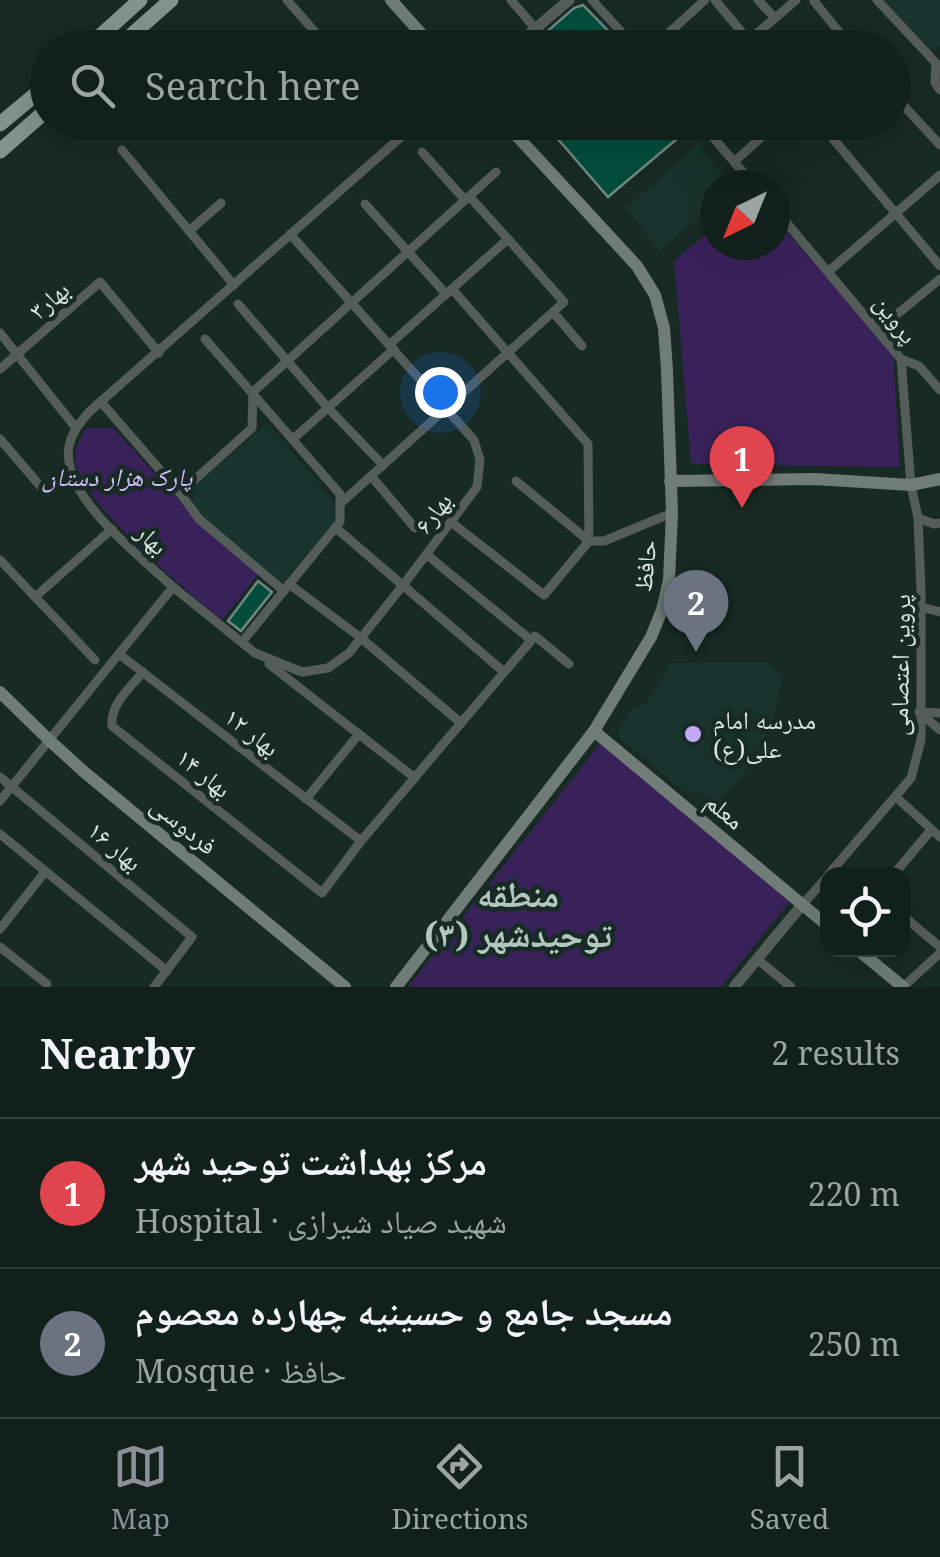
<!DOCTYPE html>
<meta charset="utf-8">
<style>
:root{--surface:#12201b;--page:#1b2824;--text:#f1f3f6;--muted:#9ca3a3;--line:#313e3a;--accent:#8c9099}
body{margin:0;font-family:"Noto Serif","Noto Naskh Arabic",serif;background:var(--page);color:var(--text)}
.controls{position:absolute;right:30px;bottom:30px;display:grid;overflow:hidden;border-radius:20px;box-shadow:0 10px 40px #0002}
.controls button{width:90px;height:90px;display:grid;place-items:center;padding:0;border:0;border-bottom:2px solid var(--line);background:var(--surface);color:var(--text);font:50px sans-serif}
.compass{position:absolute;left:700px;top:170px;width:90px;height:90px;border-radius:50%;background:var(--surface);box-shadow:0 10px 40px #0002;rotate:223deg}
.you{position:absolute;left:440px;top:392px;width:35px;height:35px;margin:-25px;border:8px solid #fff;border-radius:50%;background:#1a73e8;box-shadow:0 0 0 15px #1a73e833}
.badge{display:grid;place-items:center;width:65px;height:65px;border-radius:50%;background:var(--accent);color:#fff;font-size:32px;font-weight:700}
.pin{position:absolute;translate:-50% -82px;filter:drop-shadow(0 2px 5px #0008)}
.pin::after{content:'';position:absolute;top:52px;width:35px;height:30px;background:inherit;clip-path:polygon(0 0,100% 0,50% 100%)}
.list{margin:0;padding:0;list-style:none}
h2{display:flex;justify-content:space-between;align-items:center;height:130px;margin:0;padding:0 40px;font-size:42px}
h2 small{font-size:32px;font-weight:400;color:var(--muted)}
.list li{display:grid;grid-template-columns:65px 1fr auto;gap:30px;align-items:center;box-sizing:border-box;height:150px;padding:0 40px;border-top:2px solid var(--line)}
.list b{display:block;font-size:38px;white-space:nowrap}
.list p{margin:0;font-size:32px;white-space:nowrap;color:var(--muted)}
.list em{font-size:32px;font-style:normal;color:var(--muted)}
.icon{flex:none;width:55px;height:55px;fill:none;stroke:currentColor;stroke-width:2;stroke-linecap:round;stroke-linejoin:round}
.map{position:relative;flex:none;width:940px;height:987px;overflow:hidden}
.search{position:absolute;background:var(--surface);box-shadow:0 10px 40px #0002;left:30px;right:30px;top:30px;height:110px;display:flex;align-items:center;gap:25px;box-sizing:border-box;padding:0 35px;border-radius:55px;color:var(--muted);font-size:38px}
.sheet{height:430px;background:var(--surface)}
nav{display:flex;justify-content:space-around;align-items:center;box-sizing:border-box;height:140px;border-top:2px solid var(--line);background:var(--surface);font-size:28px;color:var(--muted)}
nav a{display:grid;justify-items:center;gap:5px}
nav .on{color:var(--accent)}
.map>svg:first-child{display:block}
.built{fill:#19342c}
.green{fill:#392259}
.building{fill:#034d3d;stroke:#728780;stroke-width:2.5}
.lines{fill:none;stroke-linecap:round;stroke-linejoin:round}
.minor{stroke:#555d5a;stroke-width:9}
.tertiary{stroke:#555d5a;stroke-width:11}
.secondary{stroke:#6f7c78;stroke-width:12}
.primary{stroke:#83948e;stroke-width:15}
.poi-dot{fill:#c2a8f2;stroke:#182a24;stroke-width:4}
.labels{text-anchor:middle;stroke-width:9;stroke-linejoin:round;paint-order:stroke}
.street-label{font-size:25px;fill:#d9e4e0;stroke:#182a24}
.park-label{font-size:25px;font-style:italic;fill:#d2bdfb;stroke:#182a24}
.poi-label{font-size:25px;fill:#d9e4e0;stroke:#182a24;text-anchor:start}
.district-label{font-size:35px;font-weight:bold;fill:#b1c7c0;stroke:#182a24}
</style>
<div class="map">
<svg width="940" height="987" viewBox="0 0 940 987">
<rect width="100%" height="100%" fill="#182a24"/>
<g class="built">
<path d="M 882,0 L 940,0 L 940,45 L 934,50 L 928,51 Z"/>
<path d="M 699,143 L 729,185 L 715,185 L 715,204 L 659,251 L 626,208 Z"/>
<path d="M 268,423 L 336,504 L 337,520 L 287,581 L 276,581 L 206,522 L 193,508 L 192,488 Z"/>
<path d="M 766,662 L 783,676 L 772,724 L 749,768 L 715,805 L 700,792 L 687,794 L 619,738 L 618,731 L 633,707 L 646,704 L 671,663 Z"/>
</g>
<g class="green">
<path d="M 775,219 L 893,352 L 900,467 L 691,464 L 674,261 L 715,227 L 715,245 L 775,245 Z"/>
<path d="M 86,428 L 113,428 L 211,535 L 258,574 L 222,620 C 188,592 75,499 75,456 C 75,447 82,436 86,428 Z"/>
<path d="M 603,740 L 794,896 L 721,987 L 408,987 Z"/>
</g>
<g class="building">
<path d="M 583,5 L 625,48 L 528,48 L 574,8 Z"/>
<path d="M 521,122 L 563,122 L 563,126 L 541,131 Z"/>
<path d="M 576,122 L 666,122 L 678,138 L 608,197 L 557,138 Z"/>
<path d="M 258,581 L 272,592 L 241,631 L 228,621 Z"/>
</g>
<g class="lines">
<g class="minor">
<path d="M 287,0 L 329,48"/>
<path d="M 511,0 L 535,28"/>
<path d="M 592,0 L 636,48"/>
<path d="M 715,0 L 755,48"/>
<path d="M 758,0 L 775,18"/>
<path d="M 877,0 L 936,63 L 935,83 L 940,90"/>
<path d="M 814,1 L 852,48"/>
<path d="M 652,48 L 705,0"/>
<path d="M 740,48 L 796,0"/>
<path d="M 892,93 L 940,145"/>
<path d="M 394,122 L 405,134"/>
<path d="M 700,122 L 754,185"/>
<path d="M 819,122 L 940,266"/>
<path d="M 122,150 L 234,285"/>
<path d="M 422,152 L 465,200"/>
<path d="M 734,162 L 778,122"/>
<path d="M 365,204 L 446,294"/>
<path d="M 775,209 L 901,359 L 911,485 L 918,518 L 921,591 L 921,740 L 911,778 L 829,874"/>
<path d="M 189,231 L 221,203"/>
<path d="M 829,271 L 940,175"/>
<path d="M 452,289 L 588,444 L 589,541 L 516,481"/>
<path d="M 238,304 L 328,408 L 383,465"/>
<path d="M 553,312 L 582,346"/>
<path d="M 878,330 L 940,279"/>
<path d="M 0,333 L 76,428"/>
<path d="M 205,339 L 340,494 L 340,522 L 242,642"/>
<path d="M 390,344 L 508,239 L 469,196"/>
<path d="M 901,359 L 919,366 L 940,390"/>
<path d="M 0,369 L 100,282 L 159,353"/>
<path d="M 101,402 L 180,493 L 252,428 L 253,392 L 496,172"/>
<path d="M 0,439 L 42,488"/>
<path d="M 293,439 L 394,349"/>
<path d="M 371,476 L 415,528"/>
<path d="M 180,493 L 199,519 L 284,591"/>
<path d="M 341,503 L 564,302 L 508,239"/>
<path d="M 918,518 L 934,524 L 940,523"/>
<path d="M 451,522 L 544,595 L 589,541 L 604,541 L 672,513"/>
<path d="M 336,528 L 504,672"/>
<path d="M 427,555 L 531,640"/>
<path d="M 0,560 L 95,660"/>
<path d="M 289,584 L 361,638 L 461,723 L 535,636 L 569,664"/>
<path d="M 173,587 L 255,653 L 302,672 L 328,668 L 349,653 L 404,584 L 477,487 L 480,460 L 474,440 L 290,234"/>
<path d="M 35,597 L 112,529"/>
<path d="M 921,607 L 940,612"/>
<path d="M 119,654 L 361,841"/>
<path d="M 269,664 L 415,778"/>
<path d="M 143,672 C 130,688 110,704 112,726 L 322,893 L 361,841 L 461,723"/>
<path d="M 919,712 L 940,730"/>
<path d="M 919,712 L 940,713"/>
<path d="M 0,777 L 192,937 L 154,987"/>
<path d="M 896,797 L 940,837"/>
<path d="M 306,799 L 359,734"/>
<path d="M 0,801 L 173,587 C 140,556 60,496 69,446 C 72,432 80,423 89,412 L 418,122"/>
<path d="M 0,834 L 167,971"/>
<path d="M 894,874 L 931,830"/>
<path d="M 802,905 L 828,876"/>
<path d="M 902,915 L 940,947"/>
<path d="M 0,929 L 45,872"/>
<path d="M 0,947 L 47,984"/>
<path d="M 757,959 L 791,987"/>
<path d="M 903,987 L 940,953"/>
</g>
<g class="tertiary">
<path d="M 513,48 L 569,0"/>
<path d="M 734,987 L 802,905"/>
</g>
<g class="secondary">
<path d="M 391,0 L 434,48"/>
<path d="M 670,481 L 815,479 L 911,485 L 940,479"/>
<path d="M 0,692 L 49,740 L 83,771 L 345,987"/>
<path d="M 594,731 L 828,926"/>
<path d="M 857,949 L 903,987"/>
<path d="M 396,987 L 594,731 L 651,637 L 662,610 L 669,580 L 672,513 L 667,370 L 664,328 L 655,295 L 637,266 L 504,122"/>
</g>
<g class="primary">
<path d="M 87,48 L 140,0"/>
<path d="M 117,48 L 171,0"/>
<path d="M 0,124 L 48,84"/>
<path d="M 0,151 L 48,109"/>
</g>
</g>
<circle class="poi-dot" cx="693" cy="734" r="10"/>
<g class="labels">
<g class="street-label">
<text transform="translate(49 300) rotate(-41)" y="9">بهار۳</text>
<text transform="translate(896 319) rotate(53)" y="9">پروین</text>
<text transform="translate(433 513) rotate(-53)" y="9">بهار۶</text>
<text transform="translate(152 539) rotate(44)" y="9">بهار</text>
<text transform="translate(645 566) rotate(-84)" y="9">حافظ</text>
<text transform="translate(900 665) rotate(-89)" y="9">پروین اعتصامی</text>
<text transform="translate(252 732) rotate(38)" y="9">بهار ۱۲</text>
<text transform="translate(204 773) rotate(39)" y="9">بهار ۱۴</text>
<text transform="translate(725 811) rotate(40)" y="9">معلم</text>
<text transform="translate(184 825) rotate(39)" y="9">فردوسی</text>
<text transform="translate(115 846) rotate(40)" y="9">بهار ۱۶</text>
</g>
<g class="park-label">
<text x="117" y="486">پارک هزار دستان</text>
</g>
<g class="poi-label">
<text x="713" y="729">مدرسه امام<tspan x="713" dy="29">علی(ع)</tspan></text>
</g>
<g class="district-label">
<text x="518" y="907">منطقه<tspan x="518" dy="40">توحیدشهر (۳)</tspan></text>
</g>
</g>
</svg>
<div class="controls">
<button><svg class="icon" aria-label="locate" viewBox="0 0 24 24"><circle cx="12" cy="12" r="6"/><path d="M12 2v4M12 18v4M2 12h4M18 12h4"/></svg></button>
</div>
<svg class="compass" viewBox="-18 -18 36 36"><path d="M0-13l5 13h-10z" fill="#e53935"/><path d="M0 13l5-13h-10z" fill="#9ca3a3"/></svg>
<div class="you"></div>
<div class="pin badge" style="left:742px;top:508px;background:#e0444e">1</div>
<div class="pin badge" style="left:696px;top:652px;background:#6b7280">2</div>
<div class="search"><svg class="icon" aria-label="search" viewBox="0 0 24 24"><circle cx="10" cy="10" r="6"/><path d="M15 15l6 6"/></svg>Search here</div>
</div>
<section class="sheet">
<h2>Nearby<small>2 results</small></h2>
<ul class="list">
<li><span class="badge" style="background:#e0444e">1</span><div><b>مرکز بهداشت توحید شهر</b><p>Hospital · شهید صیاد شیرازی</p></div><em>220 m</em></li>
<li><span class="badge" style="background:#6b7280">2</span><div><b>مسجد جامع و حسینیه چهارده معصوم</b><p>Mosque · حافظ</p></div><em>250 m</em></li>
</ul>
</section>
<nav>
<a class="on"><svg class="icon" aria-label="map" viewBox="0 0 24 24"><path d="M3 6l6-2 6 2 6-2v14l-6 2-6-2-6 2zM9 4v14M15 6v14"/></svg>Map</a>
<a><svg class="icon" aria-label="directions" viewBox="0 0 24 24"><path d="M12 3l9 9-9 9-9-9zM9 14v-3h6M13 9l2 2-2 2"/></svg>Directions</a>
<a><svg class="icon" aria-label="saved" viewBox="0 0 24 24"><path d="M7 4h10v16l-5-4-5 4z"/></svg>Saved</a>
</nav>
